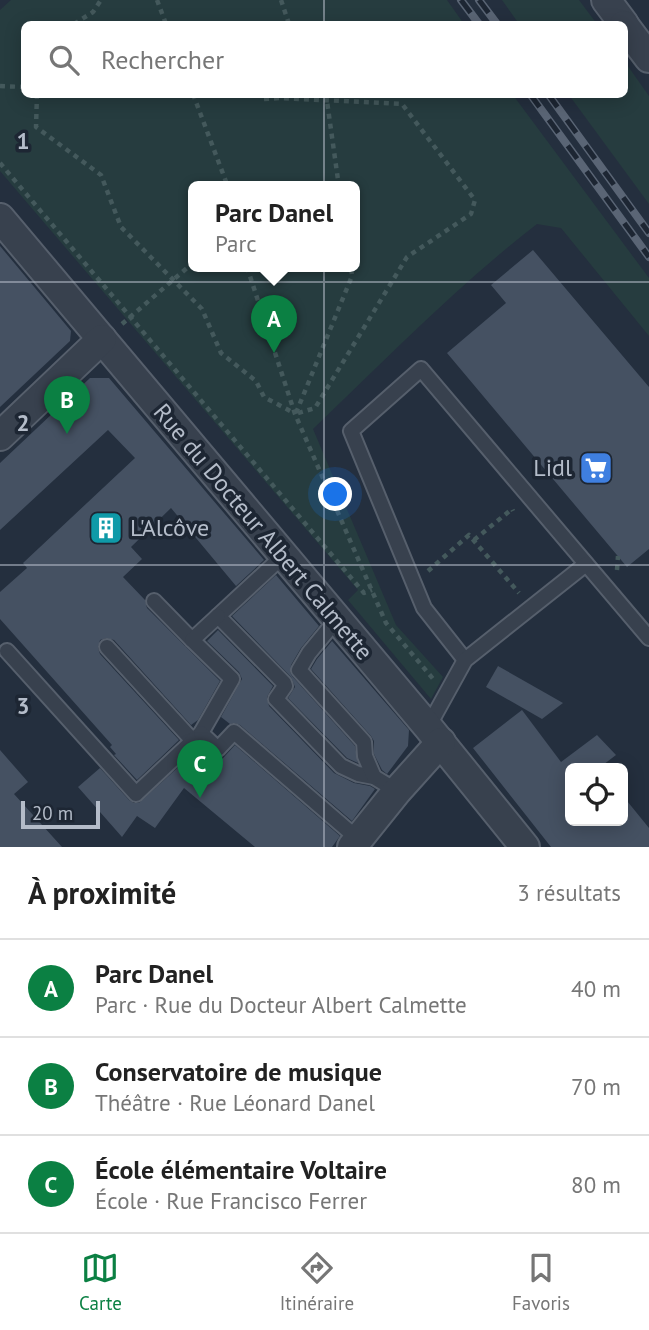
<!DOCTYPE html>
<html lang="fr">
<meta charset="utf-8">
<style>
:root{--surface:#fff;--page:#f2f2f2;--text:#222;--muted:#767676;--line:#e0e0e0;--accent:#0b8043}
body{margin:0;font-family:"PT Sans",sans-serif;background:var(--page);color:var(--text)}
.controls{position:absolute;right:21px;bottom:21px;display:grid;overflow:hidden;border-radius:10px;box-shadow:0 4px 18px #0003}
.controls button{width:63px;height:63px;display:grid;place-items:center;padding:0;border:0;border-bottom:2px solid var(--line);background:var(--surface);color:var(--text);font:35px sans-serif}
.scale{position:absolute;left:21px;bottom:18px;width:79px;box-sizing:border-box;padding-left:7px;border:4px solid #b4bcc9;border-top:0;font-size:19px;line-height:24px;white-space:nowrap;color:#b4bcc9;-webkit-text-stroke:5px #1d2633;paint-order:stroke}
.you{position:absolute;left:336px;top:495px;width:24px;height:24px;margin:-18px;border:5px solid #fff;border-radius:50%;background:#1a73e8;box-shadow:0 0 0 10px #1a73e833}
.badge{display:grid;place-items:center;width:46px;height:46px;border-radius:50%;background:var(--accent);color:#fff;font-size:23px;font-weight:700}
.pin{position:absolute;translate:-50% -58px;filter:drop-shadow(0 2px 4px #0008)}
.pin::after{content:'';position:absolute;top:37px;width:24px;height:21px;background:inherit;clip-path:polygon(0 0,100% 0,50% 100%)}
.popup{position:absolute;left:188px;top:181px;width:172px;height:91px;box-sizing:border-box;display:grid;place-content:center;border-radius:10px;background:var(--surface);filter:drop-shadow(0 2px 5px #0005);font-size:23px;white-space:nowrap;color:var(--muted)}
.popup b{font-size:26px;color:var(--text)}
.popup::after{content:'';position:absolute;left:50%;top:100%;margin-left:-14px;border:14px solid transparent;border-top-color:var(--surface)}
.list{margin:0;padding:0;list-style:none}
h2{display:flex;justify-content:space-between;align-items:center;height:91px;margin:0;padding:0 28px;font-size:30px}
h2 small{font-size:23px;font-weight:400;color:var(--muted)}
.list li{display:grid;grid-template-columns:46px 1fr auto;gap:21px;align-items:center;box-sizing:border-box;height:98px;padding:0 28px;border-top:2px solid var(--line)}
.list b{display:block;font-size:26px;white-space:nowrap}
.list p{margin:0;font-size:23px;white-space:nowrap;color:var(--muted)}
.list em{font-size:23px;font-style:normal;color:var(--muted)}
.icon{flex:none;width:38px;height:38px;fill:none;stroke:currentColor;stroke-width:2;stroke-linecap:round;stroke-linejoin:round}
.map{position:relative;flex:none;width:649px;height:847px;overflow:hidden}
.search{position:absolute;background:var(--surface);box-shadow:0 4px 18px #0003;left:21px;right:21px;top:21px;height:77px;display:flex;align-items:center;gap:18px;box-sizing:border-box;padding:0 24px;border-radius:10px;color:var(--muted);font-size:26px}
.sheet{height:385px;background:var(--surface)}
nav{display:flex;justify-content:space-around;align-items:center;box-sizing:border-box;height:98px;border-top:2px solid var(--line);background:var(--surface);font-size:19px;color:var(--muted)}
nav a{display:grid;justify-items:center;gap:4px}
nav .on{color:var(--accent)}
.map>svg:first-child{display:block}
.green{fill:#263c3f;fill-rule:evenodd}
.building{fill:#455162}
.lines{fill:none;stroke-linecap:round;stroke-linejoin:round}
.service-casing{stroke:#565f6c;stroke-width:18}
.minor-casing{stroke:#565f6c;stroke-width:32}
.path{stroke:#44595c;stroke-width:4.5;stroke-dasharray:5 5;stroke-linecap:butt}
.service{stroke:#38414e;stroke-width:14}
.minor{stroke:#38414e;stroke-width:28}
.rail-casing{stroke:#5a6575;stroke-width:8}
.rail{stroke:#1d2633;stroke-width:5;stroke-dasharray:16;stroke-linecap:butt}
.grid{fill:none;stroke:#b4bcc9;stroke-width:2;stroke-opacity:0.55}
.labels{text-anchor:middle;stroke-width:7;stroke-linejoin:round;paint-order:stroke}
.poi-label{font-size:24px;fill:#b4bcc9;stroke:#1d2633;text-anchor:end}
.street-label{font-size:24px;fill:#b4bcc9;stroke:#1d2633}
.grid-label{font-size:23px;text-anchor:middle;font-weight:bold;fill:#b4bcc9;stroke:#1d2633;stroke-width:7;stroke-linejoin:round;paint-order:stroke}
</style>
<div class="map">
<svg width="649" height="847" viewBox="0 0 649 847">
<rect width="100%" height="100%" fill="#242f3e"/>
<g class="green">
<path d="M 11,0 L 447,0 L 464,24 L 24,24 L 24,94 L 513,95 L 649,278 L 649,336 L 561,228 L 537,224 C 457,286 386,359 313,429 L 396,625 L 443,677 L 431,699 L 348,600 L 358,590 L 0,171 L 0,10 ZM 194,187 L 354,187 L 354,267 L 194,267 Z"/>
<path d="M 502,0 L 579,0 L 597,24 L 519,24 Z"/>
<path d="M 625,62 L 649,96 L 649,204 L 569,95 L 624,94 Z"/>
</g>
<g class="building">
<path d="M 0,246 L 71,331 L 70,341 L 0,407 Z"/>
<path d="M 533,250 L 649,387 L 649,549 L 627,567 L 447,353 L 506,303 L 491,285 Z"/>
<path d="M 90,378 L 109,378 L 264,560 L 236,586 L 171,508 L 131,547 L 142,559 L 123,577 L 145,600 L 147,608 L 220,681 L 198,720 L 191,725 L 114,640 L 106,638 L 100,640 L 98,648 L 100,654 L 179,740 L 137,780 L 114,755 L 116,754 L 110,747 L 112,745 L 0,619 L 0,592 L 27,568 L 23,563 L 135,458 L 108,430 L 0,530 L 0,463 Z"/>
<path d="M 276,575 L 319,626 L 301,648 L 291,665 L 290,672 L 292,676 L 355,746 L 358,763 L 347,758 L 288,698 L 295,687 L 291,677 L 232,616 Z"/>
<path d="M 218,630 L 273,686 L 267,697 L 269,706 L 334,773 L 354,783 L 370,786 L 375,789 L 352,821 L 240,725 L 235,723 L 230,724 L 221,717 L 242,679 L 239,672 L 207,641 Z"/>
<path d="M 332,641 L 409,730 L 408,746 L 387,774 L 382,770 L 374,754 L 374,741 L 371,736 L 311,669 L 317,659 Z"/>
<path d="M 498,666 L 549,695 L 563,703 L 542,719 L 486,687 Z"/>
<path d="M 522,710 L 561,762 L 597,735 L 616,755 L 599,768 L 570,768 L 570,821 L 623,821 L 623,796 L 649,828 L 649,847 L 551,847 L 473,748 Z"/>
<path d="M 235,745 L 340,836 L 332,847 L 255,847 L 184,788 L 155,828 L 137,816 L 122,837 L 78,787 L 100,768 L 129,800 L 134,803 L 139,803 L 196,751 L 215,767 Z"/>
<path d="M 0,750 L 28,782 L 14,794 L 62,847 L 0,847 Z"/>
</g>
<g class="lines">
<defs>
<g id="service">
<path d="M 284,555 L 218,616 L 284,683 L 285,686 L 276,699 L 341,766 L 358,774 L 374,777 L 397,791"/>
<path d="M 154,601 L 192,640"/>
<path d="M 337,619 L 309,653 L 299,670 L 364,742 L 365,756 L 374,777"/>
<path d="M 107,647 L 193,741"/>
<path d="M 7,651 L 136,794 L 201,733 L 232,679 L 192,640 L 218,616"/>
<path d="M 465,660 L 424,608 L 351,431 L 421,369 L 649,638"/>
<path d="M 428,727 L 465,660 L 586,564"/>
<path d="M 201,733 L 218,749 L 234,732 L 358,839"/>
</g>
<g id="minor">
<path d="M 606,0 L 624,24"/>
<path d="M 624,25 L 649,58"/>
<path d="M 0,218 L 428,727 L 525,847"/>
<path d="M 0,436 L 102,339"/>
<path d="M 352,847 L 397,791 L 441,742"/>
</g>
</defs>
<use href="#service" class="service-casing"/>
<use href="#minor" class="minor-casing"/>
<g class="path">
<path d="M 157,0 L 166,24"/>
<path d="M 281,0 L 289,24"/>
<path d="M 74,24 L 93,12 L 101,0"/>
<path d="M 0,86 L 24,87"/>
<path d="M 37,94 L 36,127 L 101,175 L 121,227 L 202,309 L 221,353 L 256,381 L 264,397 L 294,413"/>
<path d="M 193,94 L 228,187"/>
<path d="M 326,94 L 339,187"/>
<path d="M 264,99 L 281,98 L 402,104 L 475,200 L 471,214 L 407,257 L 315,408 L 295,414"/>
<path d="M 0,163 L 364,593 L 372,590"/>
<path d="M 247,267 L 295,414 L 386,623 L 434,680"/>
<path d="M 122,324 L 194,262"/>
<path d="M 296,413 L 352,276 L 351,267"/>
<path d="M 474,540 L 512,509 L 513,511"/>
<path d="M 617,570 L 618,556"/>
<path d="M 428,571 L 469,535 L 519,593"/>
</g>
<use href="#service" class="service"/>
<use href="#minor" class="minor"/>
<defs>
<g id="rail">
<path d="M 461,0 L 479,24"/>
<path d="M 479,0 L 497,24"/>
<path d="M 530,94 L 649,257"/>
<path d="M 548,94 L 649,233"/>
</g>
</defs>
<use href="#rail" class="rail-casing"/>
<use href="#rail" class="rail"/>
</g>
<path class="grid" d="M 324,0 L 324,24M 324,94 L 324,847M 0,282 L 649,282M 0,565 L 649,565"/>
<defs>
<symbol id="supermarket-square" viewBox="-11 -11 22 22"><rect x="-9" y="-9" width="18" height="18" rx="4" fill="#3f7fe0" stroke="#1d2633"/><path d="M-6-5.5h2.5l.6 2H6L4.5 2H-2.5L-4.4-4H-6ZM-1.5 3.2a1.3 1.3 0 1 0 .1 0ZM3 3.2a1.3 1.3 0 1 0 .1 0Z" fill="#fff"/></symbol>
<symbol id="building-square" viewBox="-11 -11 22 22"><rect x="-9" y="-9" width="18" height="18" rx="4" fill="#0f9aa8" stroke="#1d2633"/><path d="M-4-6H4V6H1V3H-1V6H-4ZM-2.5-4.3h1.7v1.8h-1.7ZM.8-4.3h1.7v1.8H.8ZM-2.5-1h1.7V.8h-1.7ZM.8-1h1.7V.8H.8Z" fill="#fff"/></symbol>
</defs>
<g fill-rule="evenodd">
<use href="#supermarket-square" x="577" y="449" width="38" height="38"/>
<use href="#building-square" x="87" y="509" width="38" height="38"/>
</g>
<g class="labels">
<g class="poi-label">
<text x="572" y="476">Lidl</text>
<text x="130" y="536" text-anchor="start">L'Alcôve</text>
</g>
<g class="street-label">
<text transform="translate(263 532) rotate(50)" y="8">Rue du Docteur Albert Calmette</text>
</g>
</g>
<g class="grid-label">
<text x="23" y="149">1</text>
<text x="23" y="431">2</text>
<text x="23" y="714">3</text>
</g>
</svg>
<div class="controls">
<button><svg class="icon" aria-label="locate" viewBox="0 0 24 24"><circle cx="12" cy="12" r="6"/><path d="M12 2v4M12 18v4M2 12h4M18 12h4"/></svg></button>
</div>
<div class="scale">20 m</div>
<div class="you"></div>
<div class="pin badge" style="left:274px;top:353px">A</div>
<div class="popup"><b>Parc Danel</b>Parc</div>
<div class="pin badge" style="left:67px;top:434px">B</div>
<div class="pin badge" style="left:200px;top:798px">C</div>
<div class="search"><svg class="icon" aria-label="search" viewBox="0 0 24 24"><circle cx="10" cy="10" r="6"/><path d="M15 15l6 6"/></svg>Rechercher</div>
</div>
<section class="sheet">
<h2>À proximité<small>3 résultats</small></h2>
<ul class="list">
<li><span class="badge">A</span><div><b>Parc Danel</b><p>Parc · Rue du Docteur Albert Calmette</p></div><em>40 m</em></li>
<li><span class="badge">B</span><div><b>Conservatoire de musique</b><p>Théâtre · Rue Léonard Danel</p></div><em>70 m</em></li>
<li><span class="badge">C</span><div><b>École élémentaire Voltaire</b><p>École · Rue Francisco Ferrer</p></div><em>80 m</em></li>
</ul>
</section>
<nav>
<a class="on"><svg class="icon" aria-label="map" viewBox="0 0 24 24"><path d="M3 6l6-2 6 2 6-2v14l-6 2-6-2-6 2zM9 4v14M15 6v14"/></svg>Carte</a>
<a><svg class="icon" aria-label="directions" viewBox="0 0 24 24"><path d="M12 3l9 9-9 9-9-9zM9 14v-3h6M13 9l2 2-2 2"/></svg>Itinéraire</a>
<a><svg class="icon" aria-label="saved" viewBox="0 0 24 24"><path d="M7 4h10v16l-5-4-5 4z"/></svg>Favoris</a>
</nav>
